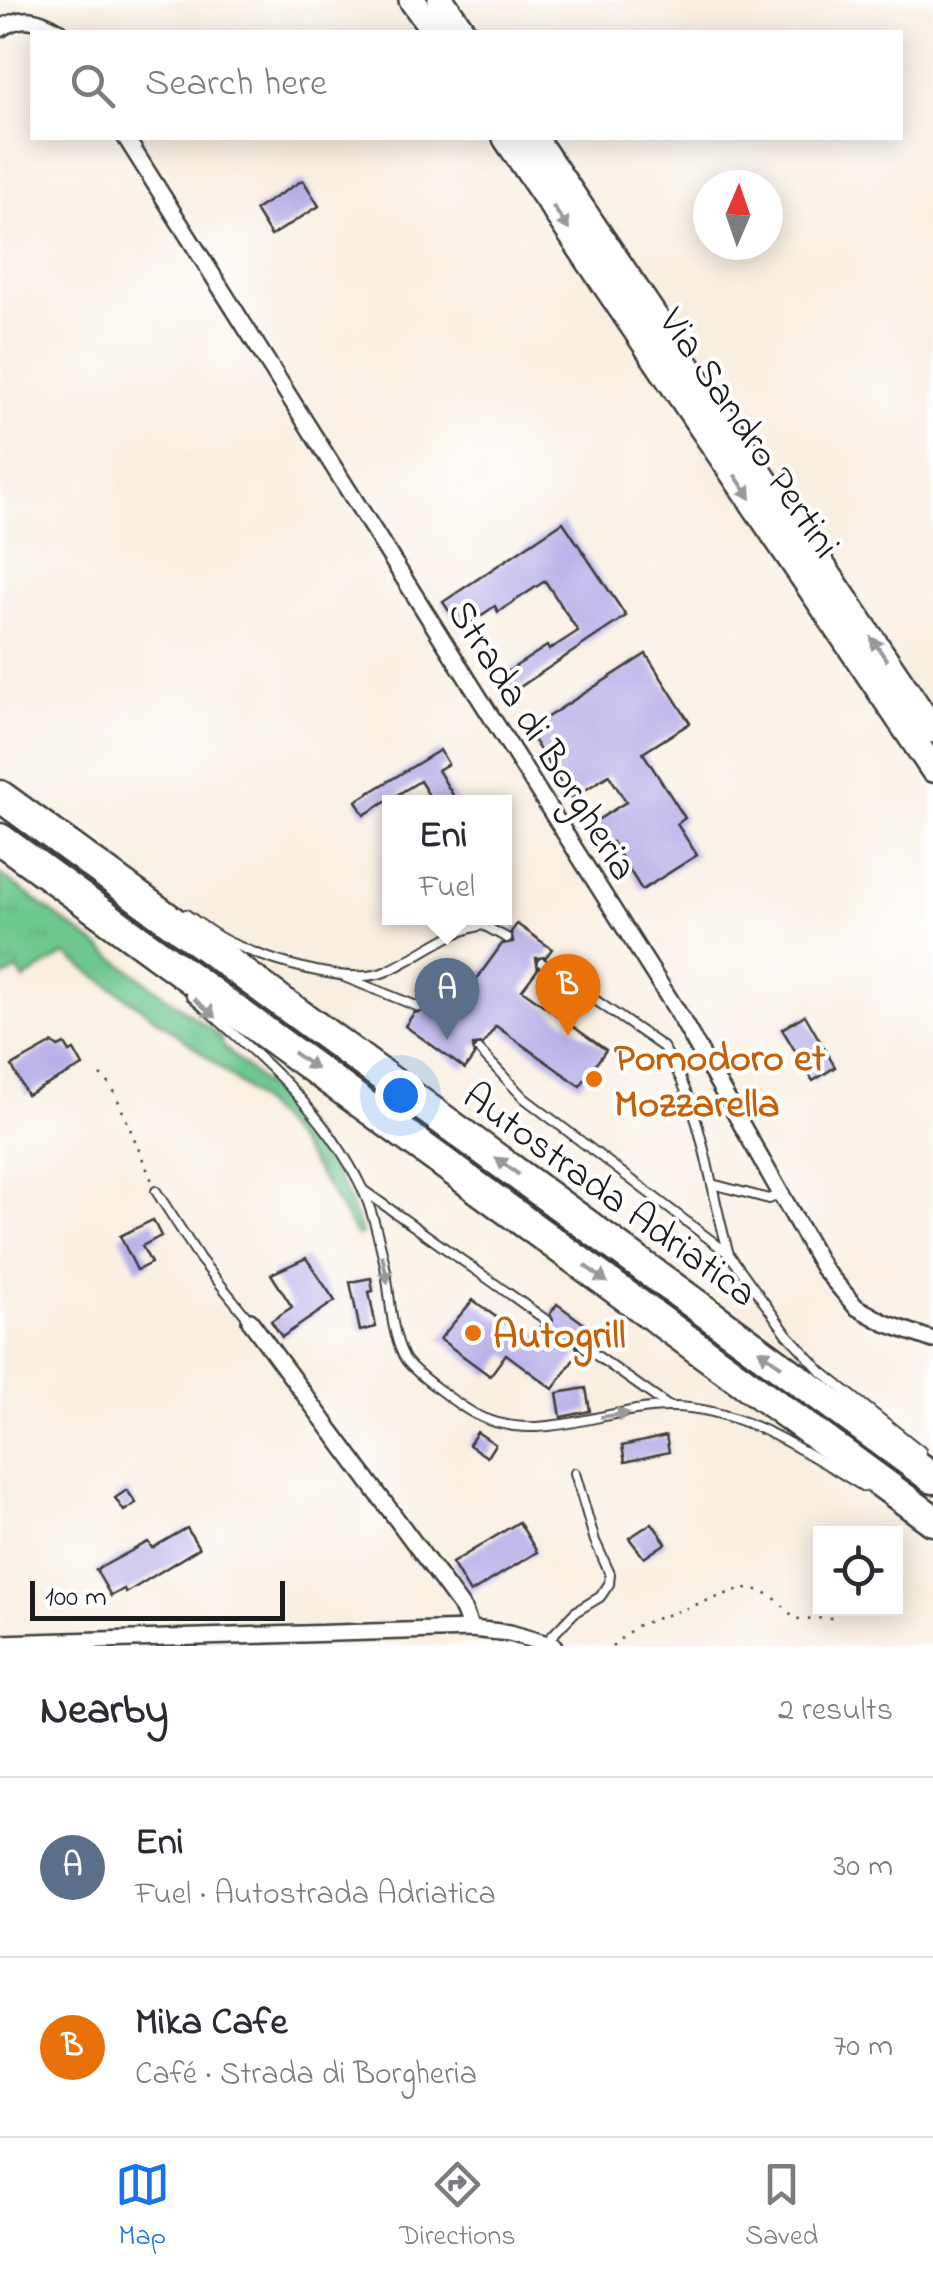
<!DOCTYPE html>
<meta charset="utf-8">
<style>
:root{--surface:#fff;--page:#f7f7f7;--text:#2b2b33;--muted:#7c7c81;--line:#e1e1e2;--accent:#1a73e8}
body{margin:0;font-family:"Indie Flower",sans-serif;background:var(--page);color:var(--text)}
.controls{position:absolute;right:30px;bottom:30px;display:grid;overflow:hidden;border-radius:0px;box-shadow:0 5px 25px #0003}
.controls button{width:90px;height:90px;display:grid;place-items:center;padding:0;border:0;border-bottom:2px solid var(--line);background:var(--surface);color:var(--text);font:50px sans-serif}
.compass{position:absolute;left:693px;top:170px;width:90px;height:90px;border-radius:50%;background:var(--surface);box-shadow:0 5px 25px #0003;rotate:2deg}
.scale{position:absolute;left:30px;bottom:25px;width:255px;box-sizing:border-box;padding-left:10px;border:5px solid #1c1c1c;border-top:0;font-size:28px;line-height:35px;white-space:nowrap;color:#1c1c1c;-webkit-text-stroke:8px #fff;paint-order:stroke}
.you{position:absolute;left:400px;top:1095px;width:35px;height:35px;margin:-25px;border:8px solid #fff;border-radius:50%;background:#1a73e8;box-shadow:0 0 0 15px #1a73e833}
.badge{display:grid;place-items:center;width:65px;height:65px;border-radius:50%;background:var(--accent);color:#fff;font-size:32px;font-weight:700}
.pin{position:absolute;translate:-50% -82px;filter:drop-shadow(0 2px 5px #0008)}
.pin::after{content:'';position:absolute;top:52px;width:35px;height:30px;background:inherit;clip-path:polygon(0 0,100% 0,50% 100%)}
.popup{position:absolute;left:382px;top:795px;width:130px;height:130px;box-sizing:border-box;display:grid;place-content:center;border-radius:0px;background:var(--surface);filter:drop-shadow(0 2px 8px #0005);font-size:32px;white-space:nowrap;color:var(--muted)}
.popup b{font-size:38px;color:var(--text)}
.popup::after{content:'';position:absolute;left:50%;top:100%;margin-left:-20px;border:20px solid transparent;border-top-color:var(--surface)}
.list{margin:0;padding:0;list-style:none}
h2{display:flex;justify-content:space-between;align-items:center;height:130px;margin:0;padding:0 40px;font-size:42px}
h2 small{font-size:32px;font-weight:400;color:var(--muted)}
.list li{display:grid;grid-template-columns:65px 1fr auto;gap:30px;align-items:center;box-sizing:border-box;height:180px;padding:0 40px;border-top:2px solid var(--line)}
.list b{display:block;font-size:38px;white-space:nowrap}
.list p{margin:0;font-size:32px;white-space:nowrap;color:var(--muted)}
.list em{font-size:32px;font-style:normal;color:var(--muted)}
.icon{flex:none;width:55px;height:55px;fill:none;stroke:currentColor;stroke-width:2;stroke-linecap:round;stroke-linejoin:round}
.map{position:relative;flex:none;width:933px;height:1646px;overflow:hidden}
.search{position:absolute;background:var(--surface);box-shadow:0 5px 25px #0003;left:30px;right:30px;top:30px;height:110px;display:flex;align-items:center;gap:25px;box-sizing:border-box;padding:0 35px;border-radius:0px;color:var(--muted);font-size:38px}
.sheet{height:490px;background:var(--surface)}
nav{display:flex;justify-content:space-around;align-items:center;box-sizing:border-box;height:140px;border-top:2px solid var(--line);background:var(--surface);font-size:28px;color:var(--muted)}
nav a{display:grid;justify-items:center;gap:5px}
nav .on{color:var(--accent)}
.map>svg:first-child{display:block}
.grass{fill:url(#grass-tufts);stroke:#457256;stroke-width:2.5}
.building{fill:#b5ace7}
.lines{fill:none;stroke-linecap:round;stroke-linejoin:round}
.service-casing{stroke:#3d3c3a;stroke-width:12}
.minor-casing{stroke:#3d3c3a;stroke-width:20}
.primary-casing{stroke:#3d3c3a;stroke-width:30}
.motorway-casing{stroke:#3d3c3a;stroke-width:35}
.path{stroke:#3d3c3a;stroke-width:2.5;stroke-dasharray:2.5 8;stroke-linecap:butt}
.service{stroke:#fff;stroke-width:8}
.minor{stroke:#fff;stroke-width:15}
.primary{stroke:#fff;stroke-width:25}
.motorway{stroke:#fff;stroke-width:30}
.oneway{fill:#999}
.food-dot{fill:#e8710a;stroke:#fff;stroke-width:4}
.labels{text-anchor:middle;stroke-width:8;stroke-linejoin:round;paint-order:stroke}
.street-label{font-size:40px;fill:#1c1c1c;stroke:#fff}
.food-label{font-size:40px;font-weight:bold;fill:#c56008;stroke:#fff;text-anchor:start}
</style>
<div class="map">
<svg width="933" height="1646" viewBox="0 0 933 1646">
<defs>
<pattern id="grass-tufts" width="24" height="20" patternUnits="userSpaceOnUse" patternTransform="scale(2.5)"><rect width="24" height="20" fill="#6ec88f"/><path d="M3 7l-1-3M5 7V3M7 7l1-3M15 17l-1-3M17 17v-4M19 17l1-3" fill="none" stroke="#5fab7b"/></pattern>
</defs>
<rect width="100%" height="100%" fill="#fff"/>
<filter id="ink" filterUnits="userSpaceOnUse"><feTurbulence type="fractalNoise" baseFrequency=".01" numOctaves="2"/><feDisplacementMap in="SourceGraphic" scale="20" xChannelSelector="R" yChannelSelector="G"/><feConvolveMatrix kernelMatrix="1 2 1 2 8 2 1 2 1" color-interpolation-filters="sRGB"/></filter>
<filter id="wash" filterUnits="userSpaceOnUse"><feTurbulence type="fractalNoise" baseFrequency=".0048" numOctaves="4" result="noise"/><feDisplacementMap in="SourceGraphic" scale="40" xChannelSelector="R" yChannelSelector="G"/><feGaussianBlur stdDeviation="2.25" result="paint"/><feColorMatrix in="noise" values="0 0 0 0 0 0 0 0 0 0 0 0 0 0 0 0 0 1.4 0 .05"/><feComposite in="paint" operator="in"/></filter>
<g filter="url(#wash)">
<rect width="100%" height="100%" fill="#f9efe1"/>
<path class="grass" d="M 0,874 L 221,1037 L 223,1046 C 294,1112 329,1140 362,1234 L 357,1236 C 329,1189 301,1142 262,1104 C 203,1048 131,1002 65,954 L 24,980 L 18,970 L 0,979 Z"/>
<g id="blocks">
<g class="building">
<path d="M 303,180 L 319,206 L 271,236 L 255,210 Z"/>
<path d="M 563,522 L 626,616 L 514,691 L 502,675 L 547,646 L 549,650 L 578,631 L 545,581 L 498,612 L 495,606 L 461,629 L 443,602 Z"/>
<path d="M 646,654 L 690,723 L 643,753 L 685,818 L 677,824 L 697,855 L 642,890 L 612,842 L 602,848 L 588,826 L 626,802 L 609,775 L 571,799 L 527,730 Z"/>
<path d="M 440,750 L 448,764 L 438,770 L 457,802 L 433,802 L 420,781 L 364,815 L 356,801 Z"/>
<path d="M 517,924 L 552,949 L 546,957 L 536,958 L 538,969 L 522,990 L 606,1050 L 580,1086 L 496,1026 L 483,1044 L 473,1045 L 474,1056 L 465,1069 L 405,1026 L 414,1013 L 425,1011 L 423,1001 L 432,988 L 457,1006 L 502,944 L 513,942 L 511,932 Z"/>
<path d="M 805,1015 L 835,1067 L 813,1081 L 782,1029 Z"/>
<path d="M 53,1043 L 58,1047 L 65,1044 L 70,1052 L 74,1050 L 83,1066 L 27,1095 L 12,1066 Z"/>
<path d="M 153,1220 L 161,1236 L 142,1246 L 151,1263 L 137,1270 L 120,1236 Z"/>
<path d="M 306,1258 L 335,1301 L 282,1337 L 271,1321 L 292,1307 L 271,1274 Z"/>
<path d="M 371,1278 L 373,1291 L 369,1292 L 376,1327 L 360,1331 L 350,1282 Z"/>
<path d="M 473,1300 L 530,1342 L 541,1326 L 551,1325 L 553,1320 L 550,1314 L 557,1304 L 594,1331 L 588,1340 L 578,1341 L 576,1346 L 579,1352 L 553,1389 L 506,1354 L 490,1376 L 440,1339 Z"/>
<path d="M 586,1388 L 590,1411 L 561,1417 L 557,1393 Z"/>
<path d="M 477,1432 L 495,1444 L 487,1457 L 469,1445 Z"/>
<path d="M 666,1436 L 669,1452 L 625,1462 L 622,1446 Z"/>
<path d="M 127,1490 L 136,1503 L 124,1511 L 115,1498 Z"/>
<path d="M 519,1522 L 537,1552 L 470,1593 L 452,1563 Z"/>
<path d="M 652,1523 L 666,1543 L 644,1558 L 629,1538 Z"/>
<path d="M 187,1528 L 199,1548 L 126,1593 L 124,1589 L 111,1596 L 96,1570 L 148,1542 L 152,1548 Z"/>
</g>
</g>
</g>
<g filter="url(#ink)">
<use href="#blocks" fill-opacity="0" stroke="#3d3c3a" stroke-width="2.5"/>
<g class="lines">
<defs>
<g id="service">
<path d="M 186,914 C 201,924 215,936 231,943 C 266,959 352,988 387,971 C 421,956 446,932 483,925 L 507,938"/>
<path d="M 542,963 L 663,1047 C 704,1109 708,1184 729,1254"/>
<path d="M 344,977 L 419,1007"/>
<path d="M 191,996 C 256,1053 324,1109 362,1188 C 372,1210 379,1238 384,1261 C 391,1293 389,1328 404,1357 C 411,1371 460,1406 475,1414 C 537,1447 605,1407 669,1407 C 740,1406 805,1452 864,1487"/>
<path d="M 479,1050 L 524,1098 L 729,1254 L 787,1334 L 822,1372 L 921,1451"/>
<path d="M 712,1184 L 769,1199 L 782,1194"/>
<path d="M 363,1190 L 546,1320"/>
<path d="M 156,1191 L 200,1259 L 250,1321"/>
<path d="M 583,1346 L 668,1406"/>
<path d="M 546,1642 L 575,1612 L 600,1597 L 609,1584 L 610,1574 L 595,1541 L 575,1473"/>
</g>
<g id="minor">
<path d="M 0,29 C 22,14 39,19 60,32"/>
<path d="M 126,138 L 677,1011 L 823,1268 L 856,1307 L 885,1323 L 933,1340"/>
<path d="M 250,1321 L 463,1609 L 471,1629"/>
<path d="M 0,1643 L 471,1629 L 510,1633 L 554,1646"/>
</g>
<g id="primary">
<path d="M 412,0 L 435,32"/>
<path d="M 441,0 L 463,32"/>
<path d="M 506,138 L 933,769"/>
<path d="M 534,138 L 933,730"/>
</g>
<g id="motorway">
<path d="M 0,796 L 933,1478"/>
<path d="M 0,839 L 933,1520"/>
</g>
</defs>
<use href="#service" class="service-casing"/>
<use href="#minor" class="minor-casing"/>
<use href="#primary" class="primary-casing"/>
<use href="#motorway" class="motorway-casing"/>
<g class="path">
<path d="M 100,1075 L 112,1086 L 152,1181"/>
<path d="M 612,1646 L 636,1626 L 743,1588 C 768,1589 779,1600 795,1619 L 832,1618"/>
</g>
<use href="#service" class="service"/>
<use href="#minor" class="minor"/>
<use href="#primary" class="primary"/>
<use href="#motorway" class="motorway"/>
</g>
<defs><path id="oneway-solid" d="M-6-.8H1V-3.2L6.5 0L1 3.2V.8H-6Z" transform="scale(2.5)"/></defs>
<g class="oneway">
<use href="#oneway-solid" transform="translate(561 218) rotate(56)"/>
<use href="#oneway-solid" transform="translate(743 487) rotate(56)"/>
<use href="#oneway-solid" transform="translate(879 649) rotate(-124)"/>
<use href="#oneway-solid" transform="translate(205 1008) rotate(41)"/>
<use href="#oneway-solid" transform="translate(305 1061) rotate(36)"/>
<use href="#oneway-solid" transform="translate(507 1166) rotate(-144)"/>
<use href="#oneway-solid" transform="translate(385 1269) rotate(79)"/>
<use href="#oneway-solid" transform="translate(596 1274) rotate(36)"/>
<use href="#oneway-solid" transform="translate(770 1358) rotate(-144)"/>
<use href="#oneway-solid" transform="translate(615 1415) rotate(-9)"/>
</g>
</g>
<g class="food-dot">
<circle cx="594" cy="1079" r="10"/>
<circle cx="473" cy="1333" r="10"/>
</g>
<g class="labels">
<g class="street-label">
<text transform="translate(751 432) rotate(56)" y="14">Via Sandro Pertini</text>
<text transform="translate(544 739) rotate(58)" y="14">Strada di Borgheria</text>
<text transform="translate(611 1193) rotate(36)" y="14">Autostrada Adriatica</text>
</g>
<g class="food-label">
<text x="614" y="1070">Pomodoro et<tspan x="614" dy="46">Mozzarella</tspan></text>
<text x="493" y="1347">Autogrill</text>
</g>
</g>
</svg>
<div class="controls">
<button><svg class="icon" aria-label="locate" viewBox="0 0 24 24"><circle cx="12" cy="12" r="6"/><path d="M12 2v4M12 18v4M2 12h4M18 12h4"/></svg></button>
</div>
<svg class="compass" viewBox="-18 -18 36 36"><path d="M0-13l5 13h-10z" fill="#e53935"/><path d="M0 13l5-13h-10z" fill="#7c7c81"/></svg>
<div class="scale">100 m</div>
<div class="you"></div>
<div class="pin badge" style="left:447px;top:1040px;background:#5c6f8a">A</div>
<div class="popup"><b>Eni</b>Fuel</div>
<div class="pin badge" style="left:568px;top:1036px;background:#e8710a">B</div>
<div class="search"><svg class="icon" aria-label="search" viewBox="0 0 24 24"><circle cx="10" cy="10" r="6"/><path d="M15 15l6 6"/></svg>Search here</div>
</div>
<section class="sheet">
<h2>Nearby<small>2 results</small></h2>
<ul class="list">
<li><span class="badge" style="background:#5c6f8a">A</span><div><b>Eni</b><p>Fuel · Autostrada Adriatica</p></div><em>30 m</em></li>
<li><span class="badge" style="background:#e8710a">B</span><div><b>Mika Cafe</b><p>Café · Strada di Borgheria</p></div><em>70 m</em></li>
</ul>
</section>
<nav>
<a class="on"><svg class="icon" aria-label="map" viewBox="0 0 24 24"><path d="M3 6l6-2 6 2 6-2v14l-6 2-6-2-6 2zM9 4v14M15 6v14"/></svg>Map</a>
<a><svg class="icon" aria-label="directions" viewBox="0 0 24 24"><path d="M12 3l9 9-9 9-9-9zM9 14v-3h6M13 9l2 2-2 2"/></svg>Directions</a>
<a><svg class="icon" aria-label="saved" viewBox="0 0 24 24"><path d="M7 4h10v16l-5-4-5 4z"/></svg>Saved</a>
</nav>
